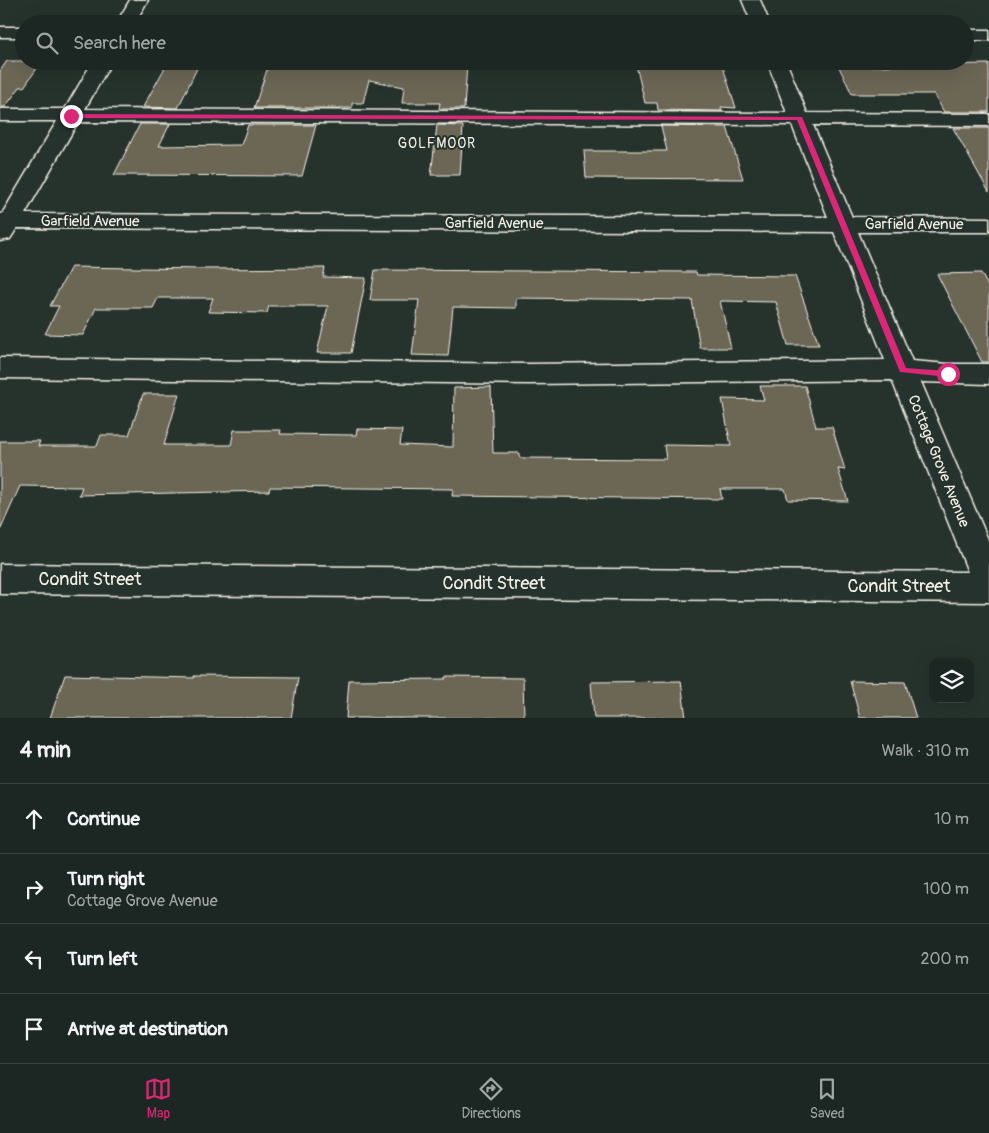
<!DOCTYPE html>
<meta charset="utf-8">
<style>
:root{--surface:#1c2622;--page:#29322f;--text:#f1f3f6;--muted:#a0a5a5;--line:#3a4340;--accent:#db2777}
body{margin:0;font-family:Pangolin,sans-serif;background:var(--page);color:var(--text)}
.controls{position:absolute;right:15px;bottom:15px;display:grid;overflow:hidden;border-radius:10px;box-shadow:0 5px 20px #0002}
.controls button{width:45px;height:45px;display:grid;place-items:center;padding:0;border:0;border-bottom:1px solid var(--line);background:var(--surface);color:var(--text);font:25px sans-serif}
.stop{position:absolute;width:15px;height:15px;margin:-11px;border:4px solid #db2777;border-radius:50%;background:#fff}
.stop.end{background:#db2777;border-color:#fff;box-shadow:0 1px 5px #0008}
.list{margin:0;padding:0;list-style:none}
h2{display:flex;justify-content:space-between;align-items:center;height:65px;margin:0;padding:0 20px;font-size:21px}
h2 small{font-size:16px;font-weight:400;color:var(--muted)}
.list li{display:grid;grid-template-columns:32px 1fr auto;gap:15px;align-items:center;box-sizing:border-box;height:70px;padding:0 20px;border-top:1px solid var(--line)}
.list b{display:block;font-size:19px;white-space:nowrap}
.list p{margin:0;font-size:16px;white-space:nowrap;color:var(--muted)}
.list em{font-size:16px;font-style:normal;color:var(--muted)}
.icon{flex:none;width:28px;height:28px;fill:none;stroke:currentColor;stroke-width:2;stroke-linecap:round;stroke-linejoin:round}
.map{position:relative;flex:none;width:989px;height:718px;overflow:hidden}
.search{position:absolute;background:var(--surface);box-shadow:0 5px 20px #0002;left:15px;right:15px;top:15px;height:55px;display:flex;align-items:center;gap:12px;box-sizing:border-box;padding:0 18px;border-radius:28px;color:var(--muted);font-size:19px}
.sheet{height:345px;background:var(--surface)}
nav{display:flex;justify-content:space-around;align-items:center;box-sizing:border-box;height:70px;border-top:1px solid var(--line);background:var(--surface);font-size:14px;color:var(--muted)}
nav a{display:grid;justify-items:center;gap:2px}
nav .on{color:var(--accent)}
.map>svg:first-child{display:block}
.building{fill:#6c6654;stroke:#f4f1e8}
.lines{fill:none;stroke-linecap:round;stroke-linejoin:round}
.minor-casing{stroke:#f4f1e8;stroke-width:3}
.minor{fill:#26332d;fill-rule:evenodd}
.route{fill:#db2777}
.labels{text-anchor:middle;stroke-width:4;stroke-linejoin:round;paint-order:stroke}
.far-neighbourhood-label{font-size:14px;letter-spacing:1px;fill:#f4f1e8;stroke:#26332d}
.street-label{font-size:15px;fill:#f4f1e8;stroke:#26332d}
.near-street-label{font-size:18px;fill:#f4f1e8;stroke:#26332d}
</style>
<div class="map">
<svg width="989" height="718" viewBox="0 0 989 718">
<rect width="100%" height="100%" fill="#26332d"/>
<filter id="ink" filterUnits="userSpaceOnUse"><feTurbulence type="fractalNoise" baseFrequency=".02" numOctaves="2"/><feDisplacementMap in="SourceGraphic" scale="10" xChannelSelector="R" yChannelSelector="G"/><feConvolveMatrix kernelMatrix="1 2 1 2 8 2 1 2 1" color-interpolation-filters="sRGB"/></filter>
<g filter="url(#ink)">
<g class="building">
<path d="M 7,61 L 42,61 L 24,87 L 20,87 L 5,107 L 0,107 L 0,71 Z"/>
<path d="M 168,62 L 200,62 L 178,108 L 143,107 Z"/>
<path d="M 463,62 L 467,64 L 464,109 L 439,109 L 440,103 L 402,103 L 404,87 L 369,80 L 363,103 L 352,103 L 352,108 L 254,108 L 269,64 Z"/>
<path d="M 685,64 L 722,64 L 736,108 L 721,107 L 722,111 L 658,110 L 657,103 L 645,103 L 636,65 L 686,65 Z"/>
<path d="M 989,64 L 989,112 L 944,112 L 934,94 L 852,94 L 838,65 L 873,66 Z"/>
<path d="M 140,124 L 170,124 L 159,146 L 241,145 L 248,125 L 316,125 L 302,176 L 114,175 Z"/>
<path d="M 437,125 L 463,126 L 460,175 L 431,175 Z"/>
<path d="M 661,126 L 727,127 L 743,179 L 586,178 L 584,151 L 667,151 Z"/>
<path d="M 953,128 L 989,128 L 989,192 Z"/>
<path d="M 71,267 L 202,269 L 325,268 L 323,277 L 366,278 L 351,353 L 317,353 L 328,306 L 269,306 L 267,313 L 208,312 L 213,298 L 158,298 L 153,308 L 96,308 L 83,335 L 45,334 L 59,306 L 50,306 Z"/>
<path d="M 375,270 L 696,272 L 697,275 L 795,276 L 819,345 L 788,345 L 776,302 L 720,301 L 731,348 L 700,348 L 692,300 L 516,298 L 516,308 L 453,307 L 448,356 L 412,355 L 419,300 L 370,300 Z"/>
<path d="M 981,273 L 989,288 L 989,362 L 982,362 L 937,274 Z"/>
<path d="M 760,386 L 805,386 L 816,427 L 832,427 L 845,470 L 838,469 L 848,501 L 788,500 L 785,489 L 720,489 L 722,499 L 452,496 L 453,489 L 270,487 L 269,491 L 79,495 L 82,487 L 20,486 L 0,531 L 0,441 L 40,441 L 38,446 L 97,446 L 101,435 L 129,435 L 143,394 L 179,394 L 164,445 L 231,445 L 234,430 L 281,430 L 280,434 L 356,435 L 357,429 L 402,430 L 400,445 L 453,447 L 454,388 L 491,387 L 493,453 L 519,453 L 520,458 L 666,459 L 664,445 L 731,446 L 722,399 L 764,400 Z"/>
<path d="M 65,675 L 194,678 L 194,676 L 298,677 L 291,718 L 50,718 Z"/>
<path d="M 446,677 L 523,678 L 524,718 L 346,718 L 349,680 L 446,679 Z"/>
<path d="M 681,681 L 686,718 L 594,718 L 591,682 Z"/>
<path d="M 850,681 L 905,682 L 916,718 L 860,718 Z"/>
</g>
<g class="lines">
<defs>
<g id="minor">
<path d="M 130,0 L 148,0 L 134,24 L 116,24 Z"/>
<path d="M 742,0 L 760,0 L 770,24 L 752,24 Z"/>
<rect x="0" y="27" width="24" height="10"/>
<rect x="965" y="30" width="24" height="10"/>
<path d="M 93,61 L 112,61 L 85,109 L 787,113 L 767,61 L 786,61 L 807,113 L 989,114 L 989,126 L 813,125 L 852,217 L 989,218 L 989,232 L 858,232 L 912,361 L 948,364 L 989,364 L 989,384 L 921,382 L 989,542 L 989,602 L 0,594 L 0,564 L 968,572 L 892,380 L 529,384 L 0,378 L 0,358 L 529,364 L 885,360 L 834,232 L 17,228 L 10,239 L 0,241 L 0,214 L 2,214 L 57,121 L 0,121 L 0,109 L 65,109 ZM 78,122 L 792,125 L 828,217 L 25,214 Z"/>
</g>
</defs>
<use href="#minor" class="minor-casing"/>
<use href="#minor" class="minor"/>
</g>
</g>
<path class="route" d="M 69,114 L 802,117 L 906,368 L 948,371 L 952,374 L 948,377 L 900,372 L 797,120 L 71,118 Z"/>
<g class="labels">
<g class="far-neighbourhood-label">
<text x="437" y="148">GOLFMOOR</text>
</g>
<g class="street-label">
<text x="90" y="226">Garfield Avenue</text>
<text x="494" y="228">Garfield Avenue</text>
<text x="914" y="229">Garfield Avenue</text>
<text transform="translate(939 461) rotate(68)" y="5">Cottage Grove Avenue</text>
</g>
<g class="near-street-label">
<text x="90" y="585">Condit Street</text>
<text x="494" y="589">Condit Street</text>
<text x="899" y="592">Condit Street</text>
</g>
</g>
</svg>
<div class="controls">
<button><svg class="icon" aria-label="layers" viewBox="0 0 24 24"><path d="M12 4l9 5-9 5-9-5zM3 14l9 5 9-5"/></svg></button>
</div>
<div class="stop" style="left:948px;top:374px"></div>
<div class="stop end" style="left:71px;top:116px"></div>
<div class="search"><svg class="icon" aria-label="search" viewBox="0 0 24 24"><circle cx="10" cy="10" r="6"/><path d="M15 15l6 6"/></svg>Search here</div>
</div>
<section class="sheet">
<h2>4 min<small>Walk · 310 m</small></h2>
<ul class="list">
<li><svg class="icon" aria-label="ahead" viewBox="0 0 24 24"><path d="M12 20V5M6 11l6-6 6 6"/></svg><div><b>Continue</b></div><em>10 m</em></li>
<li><svg class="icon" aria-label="right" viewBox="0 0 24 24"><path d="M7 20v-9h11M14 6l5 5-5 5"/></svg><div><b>Turn right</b><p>Cottage Grove Avenue</p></div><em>100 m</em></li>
<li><svg class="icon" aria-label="left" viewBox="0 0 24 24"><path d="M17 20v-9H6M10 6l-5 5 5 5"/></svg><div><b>Turn left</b></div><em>200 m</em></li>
<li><svg class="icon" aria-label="arrive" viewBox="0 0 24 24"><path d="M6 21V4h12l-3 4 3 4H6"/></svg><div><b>Arrive at destination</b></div></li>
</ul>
</section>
<nav>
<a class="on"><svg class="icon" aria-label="map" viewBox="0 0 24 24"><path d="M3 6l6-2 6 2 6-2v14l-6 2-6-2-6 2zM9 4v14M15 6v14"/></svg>Map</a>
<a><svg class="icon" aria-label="directions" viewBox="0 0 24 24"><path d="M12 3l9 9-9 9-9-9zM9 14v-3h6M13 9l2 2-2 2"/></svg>Directions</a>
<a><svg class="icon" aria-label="saved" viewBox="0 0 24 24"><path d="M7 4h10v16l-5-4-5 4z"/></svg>Saved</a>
</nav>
